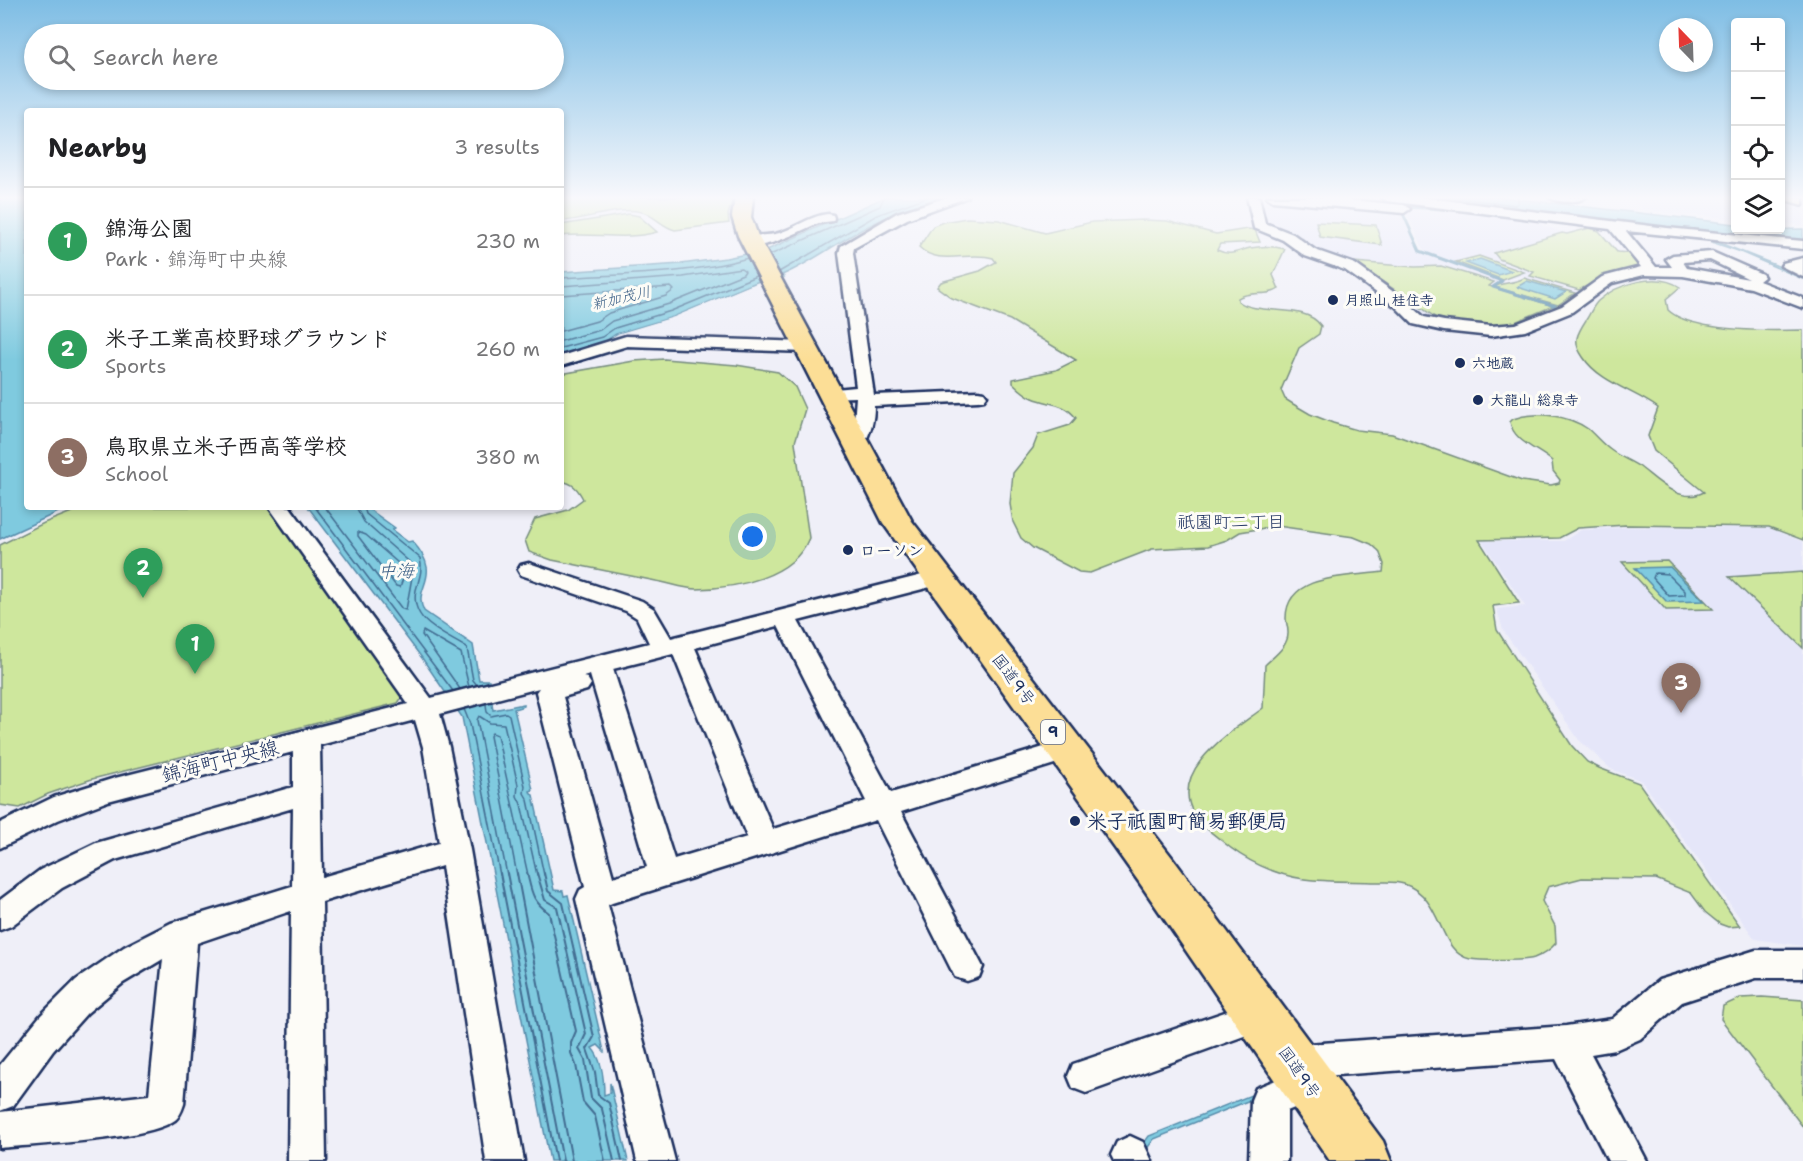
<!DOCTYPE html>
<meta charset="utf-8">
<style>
:root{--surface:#fff;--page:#f6f6f6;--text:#202124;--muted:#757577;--line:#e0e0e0;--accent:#0f766e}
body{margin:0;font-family:"Shantell Sans","Klee One",sans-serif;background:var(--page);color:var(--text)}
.controls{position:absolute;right:18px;top:18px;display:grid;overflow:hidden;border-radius:6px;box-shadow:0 3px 9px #0003}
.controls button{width:54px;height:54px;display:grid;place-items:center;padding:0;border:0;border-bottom:2px solid var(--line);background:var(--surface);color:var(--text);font:30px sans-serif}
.compass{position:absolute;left:1659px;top:18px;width:54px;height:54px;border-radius:50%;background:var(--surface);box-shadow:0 3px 9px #0003;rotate:337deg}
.you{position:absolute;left:753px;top:537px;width:21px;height:21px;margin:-15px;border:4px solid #fff;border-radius:50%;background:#1a73e8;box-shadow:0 0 0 9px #1a73e833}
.badge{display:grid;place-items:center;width:39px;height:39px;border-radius:50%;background:var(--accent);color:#fff;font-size:20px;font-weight:700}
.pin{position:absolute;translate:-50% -50px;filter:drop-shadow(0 2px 3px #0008)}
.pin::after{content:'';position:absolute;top:32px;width:21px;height:18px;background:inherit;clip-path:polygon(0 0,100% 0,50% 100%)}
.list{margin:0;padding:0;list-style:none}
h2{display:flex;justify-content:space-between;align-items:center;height:78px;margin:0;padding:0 24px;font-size:26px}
h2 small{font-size:20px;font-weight:400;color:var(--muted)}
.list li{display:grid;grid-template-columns:39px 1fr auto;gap:18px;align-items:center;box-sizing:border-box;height:108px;padding:0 24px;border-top:2px solid var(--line)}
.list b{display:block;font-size:22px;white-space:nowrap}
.list p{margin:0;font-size:20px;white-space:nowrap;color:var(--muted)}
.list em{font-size:20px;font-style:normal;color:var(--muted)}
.icon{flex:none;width:33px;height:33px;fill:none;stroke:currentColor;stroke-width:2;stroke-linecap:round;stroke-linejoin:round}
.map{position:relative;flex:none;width:1803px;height:1161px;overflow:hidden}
.search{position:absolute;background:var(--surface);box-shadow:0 3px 9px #0003;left:24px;top:24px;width:540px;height:66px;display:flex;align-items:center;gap:15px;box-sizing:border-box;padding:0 21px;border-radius:33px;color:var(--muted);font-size:22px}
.panel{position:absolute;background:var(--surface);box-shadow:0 3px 9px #0003;left:24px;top:108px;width:540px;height:402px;border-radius:6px}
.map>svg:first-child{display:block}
.built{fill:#e5e6f9}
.green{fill:#cee79d;stroke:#748b7e;stroke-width:1.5}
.water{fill:#7fcadf;stroke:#578cab;stroke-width:1.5}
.pier{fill:#efeff8}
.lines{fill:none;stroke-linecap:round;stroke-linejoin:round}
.shore-far1{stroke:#436d92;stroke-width:1.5}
.shore{stroke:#436d92;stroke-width:2}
.stream{stroke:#578cab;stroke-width:3}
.minor-casing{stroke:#1b2f5e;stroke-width:5}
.major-casing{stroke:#1b2f5e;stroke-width:5}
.highway-casing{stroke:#1b2f5e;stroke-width:5}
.minor{fill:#fdfcf7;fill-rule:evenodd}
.major{fill:#fcde96;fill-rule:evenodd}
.highway{fill:#fcde96;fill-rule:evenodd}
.poi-dot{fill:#1b2f5e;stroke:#fdfcf7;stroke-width:2}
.labels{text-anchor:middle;stroke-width:6;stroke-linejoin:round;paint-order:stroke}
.far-poi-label{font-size:14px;font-weight:bold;fill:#1b2f5e;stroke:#fdfcf7;text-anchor:start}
.far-water-label{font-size:15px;font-style:italic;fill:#395e85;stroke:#fdfcf7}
.shield{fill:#fdfcf7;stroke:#5f6c8c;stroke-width:1.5}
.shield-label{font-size:15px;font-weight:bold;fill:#1b2f5e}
.poi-label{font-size:16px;font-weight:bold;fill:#1b2f5e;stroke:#fdfcf7;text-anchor:start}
.street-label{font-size:16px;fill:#1b2f5e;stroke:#fdfcf7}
.neighbourhood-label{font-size:18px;fill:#1b2f5e;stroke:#fdfcf7}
.water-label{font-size:18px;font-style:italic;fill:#395e85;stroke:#fdfcf7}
.near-street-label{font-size:20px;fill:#1b2f5e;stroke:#fdfcf7}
.near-poi-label{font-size:20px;font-weight:bold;fill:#1b2f5e;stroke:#fdfcf7;text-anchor:start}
</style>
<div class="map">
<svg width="1803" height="1161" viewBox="0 0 1803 1161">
<rect width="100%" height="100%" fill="#efeff8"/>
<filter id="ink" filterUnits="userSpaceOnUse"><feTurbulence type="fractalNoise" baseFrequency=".0167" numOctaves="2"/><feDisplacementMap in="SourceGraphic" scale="12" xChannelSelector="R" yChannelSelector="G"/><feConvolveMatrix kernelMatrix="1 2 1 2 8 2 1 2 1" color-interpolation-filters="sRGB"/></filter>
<g filter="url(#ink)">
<g class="built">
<path d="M 1256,197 L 1402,210 L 1423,253 L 1505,282 L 1525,277 L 1521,276 L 1504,281 L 1426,253 L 1405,210 L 1507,214 L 1553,220 L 1541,225 L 1566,233 L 1589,227 L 1600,231 L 1618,251 L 1632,252 L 1646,269 L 1613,274 L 1581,292 L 1528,276 L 1579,292 L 1553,310 L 1505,328 L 1435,320 L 1425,316 L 1351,264 L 1320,254 L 1263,224 Z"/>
<path d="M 1628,197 L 1735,197 L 1735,219 L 1643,210 Z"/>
<path d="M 1780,198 L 1803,205 L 1803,225 L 1781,224 Z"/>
<path d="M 1627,527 L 1770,528 L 1803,542 L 1803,946 L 1755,939 L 1642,781 L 1611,769 L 1579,740 L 1503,630 L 1497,609 L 1525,606 L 1482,541 L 1564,541 L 1581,530 Z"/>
</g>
<g class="green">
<path d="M 561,197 L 733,197 L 728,215 L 729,223 L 675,230 C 662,227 654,215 642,212 C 616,206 587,220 561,221 Z"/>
<path d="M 629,214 L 639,216 L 657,232 C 626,241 593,232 561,236 L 561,225 Z"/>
<path d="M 967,218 L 999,220 L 1045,233 L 1092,222 L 1143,220 L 1167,221 L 1216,234 L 1248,229 L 1255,230 L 1260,242 L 1220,244 L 1217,250 C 1231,257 1237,251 1250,248 C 1261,246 1275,246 1285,249 L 1273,275 L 1279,289 C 1268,297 1250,290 1238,298 L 1238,301 C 1258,317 1305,302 1321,326 L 1319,334 L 1299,348 L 1281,390 L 1285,399 L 1293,404 L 1310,414 L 1333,423 L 1357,430 L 1392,434 L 1522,481 L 1551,485 L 1559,483 L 1560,480 L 1553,471 L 1552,461 C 1538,449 1513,441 1510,422 L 1513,419 C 1536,411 1568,415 1588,429 C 1596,436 1603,445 1612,451 C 1620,457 1631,461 1640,467 C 1657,480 1680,505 1704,492 L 1654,451 L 1648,436 L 1658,408 C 1635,391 1599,382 1583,357 C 1572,342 1577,334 1586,320 C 1590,314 1593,306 1598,301 C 1617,284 1657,271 1680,287 L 1666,299 L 1668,310 C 1691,332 1771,331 1803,330 L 1803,540 L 1769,527 L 1626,525 L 1578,528 L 1559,538 L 1479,540 L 1519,603 L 1493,606 L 1497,630 L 1572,746 L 1587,762 L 1599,768 L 1639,783 L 1740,926 L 1728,927 L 1720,924 L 1705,912 L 1691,893 L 1656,879 L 1582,878 L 1548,887 L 1542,901 L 1555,926 L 1556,943 C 1550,950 1542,955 1534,958 C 1525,961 1480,961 1470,959 C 1437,952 1444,897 1404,884 C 1396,881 1386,882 1377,882 C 1353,881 1328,882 1304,879 C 1275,875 1244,860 1222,841 C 1213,834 1202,826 1195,816 C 1166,770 1233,731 1263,708 L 1265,665 C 1274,656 1289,646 1288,632 C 1288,627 1286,622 1286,618 C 1286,572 1353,577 1383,572 L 1384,564 L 1379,551 L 1371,544 L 1354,537 L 1277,526 L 1240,532 L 1227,540 L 1208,546 L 1152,549 L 1090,573 L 1079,572 L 1033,548 L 1021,538 L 1013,522 L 1010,504 L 1013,473 L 1033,448 L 1038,435 L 1070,425 L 1076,418 C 1064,402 1049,405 1033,398 C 1025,395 1019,389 1013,383 L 1013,379 L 1056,370 L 1076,360 L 1010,320 L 952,298 L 937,287 L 941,282 L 980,271 L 996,262 L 993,258 C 970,250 938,267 919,247 L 933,226 L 943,222 Z"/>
<path d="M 1316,222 L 1376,225 L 1382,245 L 1320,237 Z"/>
<path d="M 1590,228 L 1599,231 L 1617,252 L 1630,253 L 1641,268 L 1611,273 L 1579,290 L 1530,276 L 1534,272 L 1499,259 L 1494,253 L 1562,233 L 1567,234 Z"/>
<path d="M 1479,256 L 1524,272 L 1503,280 L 1456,262 Z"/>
<path d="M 1354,262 L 1415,267 L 1441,266 L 1494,282 L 1489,286 L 1553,306 L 1515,322 L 1499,325 L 1452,321 L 1435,317 Z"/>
<path d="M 1524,278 L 1575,293 L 1558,305 L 1494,287 C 1504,281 1511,285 1524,278 Z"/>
<path d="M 664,359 L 736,365 L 778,372 L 795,387 L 805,409 L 795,442 L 809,538 C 793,578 736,588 697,589 C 684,589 669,583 656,581 C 622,574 587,567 552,560 L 529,552 L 525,540 L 535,519 L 568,510 L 583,499 C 578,489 573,483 561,481 L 561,374 L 634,361 Z"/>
<path d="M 84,507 L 270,507 L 404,694 L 398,703 L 92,779 L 48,794 L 20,808 L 0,805 L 0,545 L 44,523 Z"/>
<path d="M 286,507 L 292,507 L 411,668 L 422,690 Z"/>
<path d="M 1667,561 L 1713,609 L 1666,610 L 1622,562 Z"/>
<path d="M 1803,572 L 1803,648 L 1729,577 Z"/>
<path d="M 1762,997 L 1803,1000 L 1803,1127 L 1721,1019 L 1723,1006 L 1740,998 Z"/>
</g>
<g class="water">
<path d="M 0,197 L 27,197 L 27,507 L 69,507 L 0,539 Z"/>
<path d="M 885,197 L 948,197 C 925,204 902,210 881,220 C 846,235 817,260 782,275 L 784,277 L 759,281 L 673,317 L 616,334 L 604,342 L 561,355 L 561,272 L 681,264 L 726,258 L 767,250 Z"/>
<path d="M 1401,197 L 1500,197 L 1735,224 L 1736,230 L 1803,229 L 1803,249 L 1715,241 L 1803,276 L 1803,279 L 1738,251 L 1700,238 Z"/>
<path d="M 1480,259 L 1512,271 L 1498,275 L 1466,263 Z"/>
<path d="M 1527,281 L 1566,292 L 1555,299 L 1517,287 Z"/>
<path d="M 308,507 L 366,507 L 395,528 L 392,530 L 408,542 L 412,541 C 446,578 411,586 424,611 L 473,645 L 479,680 L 489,680 L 493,710 L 524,704 L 524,706 L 514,709 L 533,790 L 530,791 L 531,794 L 533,795 L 554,890 L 563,891 L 564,896 L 568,895 L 604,1051 L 598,1045 L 592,1048 C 602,1059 604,1080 604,1095 L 610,1093 L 610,1083 L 628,1161 L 550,1161 L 462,717 L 422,658 Z"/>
<path d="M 1670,567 L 1704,601 L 1667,602 L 1635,568 Z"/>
<path d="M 1251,1095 L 1255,1098 L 1154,1139 L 1146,1150 L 1141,1147 L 1149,1136 Z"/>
</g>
<path class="pier" d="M 751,285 L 753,288 L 675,319 L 619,336 L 617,334 L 674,317 Z"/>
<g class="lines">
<g class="shore-far1">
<path d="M 1450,197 L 1515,205 L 1518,203 L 1518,197"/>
<path d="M 770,255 L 880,206 L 884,197"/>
<path d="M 779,272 L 877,215 L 927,197"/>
<path d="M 561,278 C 623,274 688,275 748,258"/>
<path d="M 561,286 L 683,277 L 741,268 L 745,271 L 743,274 L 669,304 L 612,321 L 600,330 L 561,341"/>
<path d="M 561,295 L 671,287 L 674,290 L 666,296 L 609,313 L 597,321 L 561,331"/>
<path d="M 561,348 L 602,337 L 615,328 L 671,311 L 756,276"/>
<path d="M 315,507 L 453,691"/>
<path d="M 325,507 L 402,609 L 406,610 L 414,566 L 364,522 L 356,507"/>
<path d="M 364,507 L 366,514 L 420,558 C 423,570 419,579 416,590 C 409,622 445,634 467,648 L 473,680 L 477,685"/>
<path d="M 358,532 L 366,535 L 406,570 L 400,587 L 396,586 L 358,536 Z"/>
<path d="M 1655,573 L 1668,574 L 1685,591 L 1685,595 L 1669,596 L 1653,578 Z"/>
<path d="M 460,689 L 422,635 L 423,631 L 461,653 L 469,687"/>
<path d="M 486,704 L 487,712 L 491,716 L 506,713 L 509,715 L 525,786 L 524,793 L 528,800 L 544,875"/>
<path d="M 464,709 L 470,724 L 500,875"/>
<path d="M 507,875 L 477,720 L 479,716 L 490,723 L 504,724 L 518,785 L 517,796 L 521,804 L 537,875"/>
<path d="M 517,875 L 490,736 L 492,733 L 497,735 L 528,875"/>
</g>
<g class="shore">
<path d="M 500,873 L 556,1161"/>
<path d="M 507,873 L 563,1161"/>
<path d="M 517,873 L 572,1161"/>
<path d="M 527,873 C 532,893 532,901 549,913 L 576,1031 L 571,1043 L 571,1053 L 576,1065 L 583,1102 L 595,1116 L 605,1161"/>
<path d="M 537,873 L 545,900 L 557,907 L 586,1034 L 579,1049 L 585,1060 L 591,1098 L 602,1109 L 614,1161"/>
<path d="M 544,873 L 548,891 L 563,903 L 594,1037 L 587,1049 L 595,1072 L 598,1095 L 609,1103 L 622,1161"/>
</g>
<g class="stream">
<path d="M 1400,207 L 1420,251 L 1502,281 L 1493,287 L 1559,307"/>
<path d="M 1404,207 L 1459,210"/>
</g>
<defs>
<g id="minor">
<path d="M 948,197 L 968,197 L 907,219 L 854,248 L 853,253 L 874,395 L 978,391 L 984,392 L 987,396 L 984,400 L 978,401 L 874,406 C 874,420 871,433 863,445 L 849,445 L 847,441 L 854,423 L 856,397 L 825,398 L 822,394 L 825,390 L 856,387 L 839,253 L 841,246 L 897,213 Z"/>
<path d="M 1247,197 L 1259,197 L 1265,223 L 1293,234 L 1315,250 L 1355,264 L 1406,301 L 1424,317 L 1444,321 L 1491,326 L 1516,324 L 1562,306 L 1602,277 L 1641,267 L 1610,229 L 1387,201 L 1381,197 L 1420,197 L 1667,228 L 1803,241 L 1803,249 L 1626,231 L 1656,267 L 1672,267 L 1666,259 L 1673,255 L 1712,252 L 1762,274 L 1764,277 L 1759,281 L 1803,298 L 1803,308 L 1751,288 L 1683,276 L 1644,275 L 1612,283 L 1572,312 L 1525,331 L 1491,336 L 1444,331 L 1413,324 L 1396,307 L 1345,270 L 1305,256 L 1283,240 L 1254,228 ZM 1710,260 L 1749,279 L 1687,268 L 1683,262 Z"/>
<path d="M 1267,197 L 1318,197 L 1404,205 L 1410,209 L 1404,213 L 1273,201 Z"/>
<path d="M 1549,197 L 1586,197 C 1578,203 1557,203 1549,197 Z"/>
<path d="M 828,214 L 833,215 L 834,218 L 833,221 C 828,222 823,222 819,223 C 802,229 759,256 743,241 C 751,234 765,236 775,234 C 794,230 808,216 828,214 Z"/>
<path d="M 1803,258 L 1803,277 L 1781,266 L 1783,263 Z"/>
<path d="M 626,336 L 806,342 L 814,347 L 806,352 L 627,346 L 561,366 L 561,356 Z"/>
<path d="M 269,507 L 290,507 L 431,698 L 649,643 L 637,618 L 626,611 L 521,575 L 518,570 L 521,565 L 529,563 L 642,601 L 654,609 L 671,638 L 938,571 L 946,573 L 949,578 L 946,583 L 798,621 L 891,793 L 1067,740 L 1077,743 L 1080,750 L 1077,757 L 901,812 L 983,967 L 979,977 L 967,981 L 955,977 L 876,820 L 612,903 L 608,905 L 675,1161 L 637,1161 L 576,899 L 580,890 L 585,887 L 536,692 L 539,688 L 440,714 L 449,747 L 470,850 L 524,1161 L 486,1161 L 442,866 L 322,902 L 326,1161 L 288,1161 L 291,911 L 197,943 L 184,1104 C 182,1110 180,1116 175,1120 C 148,1140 38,1144 0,1148 L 0,1112 L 149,1095 L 163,959 L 123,983 L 87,1013 L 53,1051 L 13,1106 L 0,1111 L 0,1065 L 40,1016 L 76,980 L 124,947 L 171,923 L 292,886 L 293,808 L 115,860 L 62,888 L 11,926 L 0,930 L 0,900 L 40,870 L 96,843 L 293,787 L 293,752 L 108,801 L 58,820 L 0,848 L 0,823 L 54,797 L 115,778 L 408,704 ZM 778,626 L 866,801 L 773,829 L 695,648 ZM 673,654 L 747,837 L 674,859 L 613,669 ZM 590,675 L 647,867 L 613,877 L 563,697 L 587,690 L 591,684 L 587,678 L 583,677 ZM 415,720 L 423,747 L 439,843 L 322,877 L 320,745 Z"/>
<path d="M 1756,950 L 1803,950 L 1803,978 L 1756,978 L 1682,1002 L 1640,1039 L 1615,1050 L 1591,1054 L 1647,1161 L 1608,1161 L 1556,1059 L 1323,1076 L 1327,1085 L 1322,1097 L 1287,1111 L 1287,1161 L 1249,1161 L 1251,1100 L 1256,1088 L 1286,1076 L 1281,1074 L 1275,1062 L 1281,1050 L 1293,1045 L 1566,1026 L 1612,1019 L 1659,980 Z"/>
<path d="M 1260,1000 L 1272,1004 L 1277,1015 L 1272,1026 L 1086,1093 L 1073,1088 L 1068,1076 L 1073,1064 Z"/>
<path d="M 1130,1136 L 1143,1142 L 1152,1161 L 1114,1161 L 1111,1155 L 1117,1142 Z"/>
</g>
<path id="major" d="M 1784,197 L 1803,197 L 1803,205 L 1786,200 Z"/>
<path id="highway" d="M 735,197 L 753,197 L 751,217 L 758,236 L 912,521 L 1171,856 L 1383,1141 L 1391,1161 L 1330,1161 L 1139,882 L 883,523 L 738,236 L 732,217 Z"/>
</defs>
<use href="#minor" class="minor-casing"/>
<use href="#major" class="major-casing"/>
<use href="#highway" class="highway-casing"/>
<use href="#minor" class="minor"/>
<use href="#major" class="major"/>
<use href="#highway" class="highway"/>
</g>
</g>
<linearGradient id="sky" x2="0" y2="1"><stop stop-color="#7ebde4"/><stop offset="0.55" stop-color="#f8f8fc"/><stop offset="1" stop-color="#f8f8fc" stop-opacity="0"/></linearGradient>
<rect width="1803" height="360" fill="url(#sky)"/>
<g class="poi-dot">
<circle cx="1333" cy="300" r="6"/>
<circle cx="1460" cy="363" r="6"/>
<circle cx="1478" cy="400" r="6"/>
<circle cx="848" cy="550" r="6"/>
<circle cx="1075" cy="821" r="6"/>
</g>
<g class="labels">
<g class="far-poi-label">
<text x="1345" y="305">月照山 桂住寺</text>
<text x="1472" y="368">六地蔵</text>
<text x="1490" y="405">大龍山 総泉寺</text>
</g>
<g class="far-water-label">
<text transform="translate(621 298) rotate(-13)" y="5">新加茂川</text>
</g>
<rect class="shield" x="1041" y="720" width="24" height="24" rx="4.5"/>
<g class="shield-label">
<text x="1053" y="737">9</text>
</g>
<g class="poi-label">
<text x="860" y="556">ローソン</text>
</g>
<g class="street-label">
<text transform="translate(1014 679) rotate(53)" y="6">国道9号</text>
<text transform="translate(1300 1072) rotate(55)" y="6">国道9号</text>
</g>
<g class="neighbourhood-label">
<text x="1231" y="528">祇園町二丁目</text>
</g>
<g class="water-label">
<text x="396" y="577">中海</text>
</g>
<g class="near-street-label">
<text transform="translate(220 761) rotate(-14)" y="7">錦海町中央線</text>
</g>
<g class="near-poi-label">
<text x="1087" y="828">米子祇園町簡易郵便局</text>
</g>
</g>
</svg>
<div class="controls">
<button>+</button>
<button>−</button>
<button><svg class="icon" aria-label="locate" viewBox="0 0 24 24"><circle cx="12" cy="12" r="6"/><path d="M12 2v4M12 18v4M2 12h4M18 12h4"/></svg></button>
<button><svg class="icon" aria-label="layers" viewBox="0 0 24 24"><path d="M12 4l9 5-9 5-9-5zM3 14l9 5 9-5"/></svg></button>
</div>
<svg class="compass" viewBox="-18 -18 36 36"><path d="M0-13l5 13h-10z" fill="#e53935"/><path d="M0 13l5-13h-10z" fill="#757577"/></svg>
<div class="you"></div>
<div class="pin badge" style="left:195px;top:674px;background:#2e9e5b">1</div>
<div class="pin badge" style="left:143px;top:598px;background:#2e9e5b">2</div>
<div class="pin badge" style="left:1681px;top:713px;background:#8d6e63">3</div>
<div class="search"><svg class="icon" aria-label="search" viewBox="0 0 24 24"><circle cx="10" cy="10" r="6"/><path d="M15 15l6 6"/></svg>Search here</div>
<section class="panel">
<h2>Nearby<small>3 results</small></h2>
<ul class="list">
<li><span class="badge" style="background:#2e9e5b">1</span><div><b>錦海公園</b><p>Park · 錦海町中央線</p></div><em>230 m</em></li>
<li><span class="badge" style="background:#2e9e5b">2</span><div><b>米子工業高校野球グラウンド</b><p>Sports</p></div><em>260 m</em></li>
<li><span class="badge" style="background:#8d6e63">3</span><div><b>鳥取県立米子西高等学校</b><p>School</p></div><em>380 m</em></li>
</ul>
</section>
</div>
